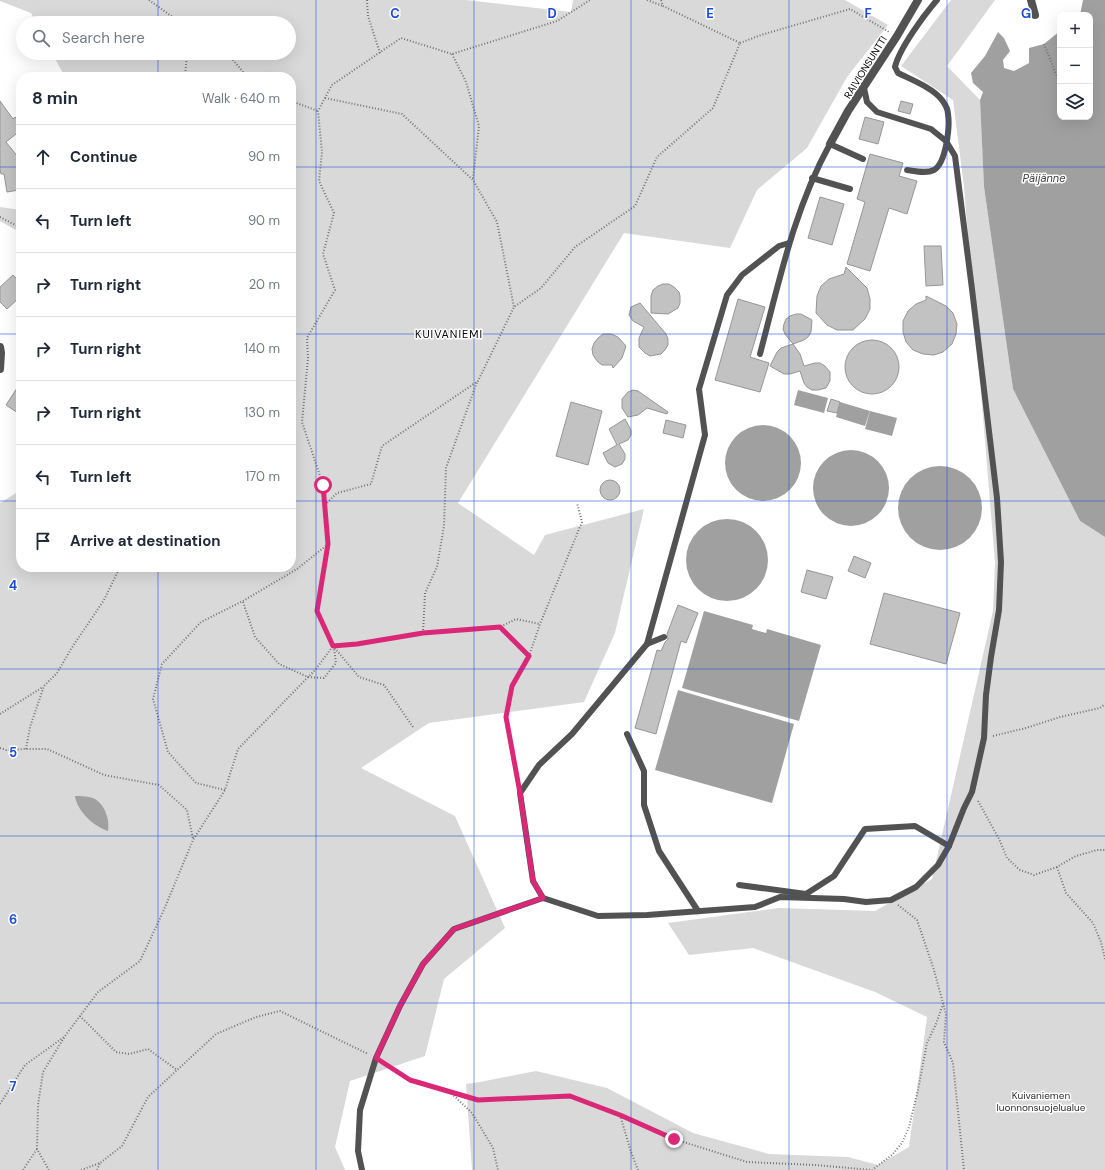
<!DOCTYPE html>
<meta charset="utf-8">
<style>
:root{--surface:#fff;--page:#f2f2f3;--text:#1f2937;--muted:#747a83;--line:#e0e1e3}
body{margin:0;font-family:"DM Sans",sans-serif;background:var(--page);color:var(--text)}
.controls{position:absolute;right:12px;top:12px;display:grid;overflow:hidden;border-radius:8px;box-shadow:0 4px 16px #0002}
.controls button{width:36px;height:36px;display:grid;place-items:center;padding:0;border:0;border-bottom:1px solid var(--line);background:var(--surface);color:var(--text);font:20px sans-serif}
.stop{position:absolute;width:12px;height:12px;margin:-9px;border:3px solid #db2777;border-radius:50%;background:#fff}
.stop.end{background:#db2777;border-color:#fff;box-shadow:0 1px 4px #0008}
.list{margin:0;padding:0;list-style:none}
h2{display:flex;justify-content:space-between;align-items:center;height:52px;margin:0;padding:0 16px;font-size:17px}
h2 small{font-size:13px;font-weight:400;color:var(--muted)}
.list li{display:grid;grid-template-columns:26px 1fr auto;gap:12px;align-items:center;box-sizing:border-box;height:64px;padding:0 16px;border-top:1px solid var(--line)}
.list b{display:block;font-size:15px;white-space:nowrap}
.list em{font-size:13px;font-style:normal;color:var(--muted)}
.icon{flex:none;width:22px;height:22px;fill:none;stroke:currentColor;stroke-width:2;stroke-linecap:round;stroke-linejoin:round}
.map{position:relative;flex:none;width:1105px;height:1170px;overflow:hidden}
.search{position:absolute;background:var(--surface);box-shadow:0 4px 16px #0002;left:16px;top:16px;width:280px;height:44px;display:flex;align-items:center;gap:10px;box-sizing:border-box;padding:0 14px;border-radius:22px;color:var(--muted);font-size:15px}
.panel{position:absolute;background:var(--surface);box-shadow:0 4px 16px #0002;left:16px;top:72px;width:280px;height:500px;border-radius:16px}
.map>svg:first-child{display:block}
.green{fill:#d9d9d9}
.water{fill:#a0a0a0}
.building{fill:#c2c2c2;stroke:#969696}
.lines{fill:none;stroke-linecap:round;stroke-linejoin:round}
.path{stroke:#747474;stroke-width:2;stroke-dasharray:1 2;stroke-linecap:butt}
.service{stroke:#525252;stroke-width:6}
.minor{stroke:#525252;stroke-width:8}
.route{stroke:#db2777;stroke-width:5}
.grid{fill:none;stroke:#1d4ed8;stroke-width:1;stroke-opacity:0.55}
.labels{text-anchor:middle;stroke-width:3;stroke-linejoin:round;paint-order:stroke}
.street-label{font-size:10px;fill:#000;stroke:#fff}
.park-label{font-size:10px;fill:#303030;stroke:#fff}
.water-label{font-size:11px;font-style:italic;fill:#414141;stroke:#fff}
.neighbourhood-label{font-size:11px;letter-spacing:1px;fill:#000;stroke:#fff}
.grid-label{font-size:13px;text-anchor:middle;font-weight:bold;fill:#1d4ed8;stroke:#fff;stroke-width:3;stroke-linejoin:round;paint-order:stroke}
</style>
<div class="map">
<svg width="1105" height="1170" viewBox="0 0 1105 1170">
<rect width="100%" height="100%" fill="#fff"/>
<g class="green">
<path d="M 0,0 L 466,0 L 571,12 L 573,0 L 845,0 L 888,25 L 847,77 L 807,148 L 757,190 L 730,248 L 624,233 L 458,503 L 534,555 L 545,535 L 644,509 L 615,633 L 584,702 L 429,723 L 361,768 L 455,816 L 505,928 L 444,979 L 425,1056 L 350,1081 L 335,1147 L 345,1170 L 0,1170 L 0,503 L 21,490 L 21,567 L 291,567 L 291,77 L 65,77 L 52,53 L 289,53 L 289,23 L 36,23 L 31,13 L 0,1 Z"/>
<path d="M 951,0 L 995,0 L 947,66 L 980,100 L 984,187 L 1013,389 L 1080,521 L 1105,537 L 1105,1170 L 472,1170 L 466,1084 L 480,1082 L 536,1071 L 607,1088 L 693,1133 L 769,1154 L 848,1157 L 878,1165 L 909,1147 L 927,1017 L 875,992 L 753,948 L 689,955 L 668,923 L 779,908 L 875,911 L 932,879 L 993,611 L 995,562 L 964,187 L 953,100 L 901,66 Z"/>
<path d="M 0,207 L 21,210 L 21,233 L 0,221 Z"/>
</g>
<g class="water">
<path d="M 1083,0 L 1105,0 L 1105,537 L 1080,521 L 1013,389 L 984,187 L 980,100 L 983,92 L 973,83 L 971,73 L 985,56 L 998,32 L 1004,38 L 1010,51 L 1003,60 L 1004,68 L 1014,71 L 1029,63 L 1029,48 L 1044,44 L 1060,31 L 1060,117 L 1090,117 L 1090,15 L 1080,15 Z"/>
<path d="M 798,390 L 828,398 L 824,413 L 794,405 Z"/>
<path d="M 840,402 L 870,411 L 865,426 L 836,417 Z"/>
<path d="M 870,411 L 897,418 L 892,436 L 865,429 Z"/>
<circle cx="763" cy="463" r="38"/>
<circle cx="851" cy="488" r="38"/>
<circle cx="940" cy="508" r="42"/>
<circle cx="727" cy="560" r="41"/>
<path d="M 704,611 L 753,625 L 752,629 L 766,633 L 767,629 L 821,645 L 799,721 L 682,688 Z"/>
<path d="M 678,690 L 794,724 L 772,803 L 655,770 Z"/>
<path d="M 75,796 C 81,796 89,796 95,799 C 105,805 110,820 108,831 C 93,826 77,811 75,796 Z"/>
</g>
<g class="building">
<path d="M 0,101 L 13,119 L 15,117 L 21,125 L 21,130 L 6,142 L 18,157 L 21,156 L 21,176 L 17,177 L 19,190 L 7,192 L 4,174 L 1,174 L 0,169 Z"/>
<path d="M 901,101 L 913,104 L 910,114 L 898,111 Z"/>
<path d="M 865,117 L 884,122 L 878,144 L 859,139 Z"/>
<path d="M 870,154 L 903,163 L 899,176 L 917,181 L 907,214 L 889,208 L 870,271 L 847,264 L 865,202 L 857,199 Z"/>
<path d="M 820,197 L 844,204 L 832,245 L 808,238 Z"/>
<path d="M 924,246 L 941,246 L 943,285 L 926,286 Z"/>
<path d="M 846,267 L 867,288 L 870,299 L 870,309 L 865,319 L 853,330 L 837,330 L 827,325 L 816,313 L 817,296 L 821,286 L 829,279 L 844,274 Z"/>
<path d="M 13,275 L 21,283 L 21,296 L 7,309 L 0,302 L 0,287 Z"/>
<path d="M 663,284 L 669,284 L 674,287 L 679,292 L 680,296 L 680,303 L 678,308 L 668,314 L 651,313 L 651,296 L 653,290 L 658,286 Z"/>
<path d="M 926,296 L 946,306 L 953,313 L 957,324 L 956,334 L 952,344 L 943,352 L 934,355 L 923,354 L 913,350 L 906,342 L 903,332 L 903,321 L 908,311 L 916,304 L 926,300 Z"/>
<path d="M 738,299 L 765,307 L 750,357 L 769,363 L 760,392 L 715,380 Z"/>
<path d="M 640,303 L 666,334 L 668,339 L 668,345 L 665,350 L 661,354 L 650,356 L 645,353 L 639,347 L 639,338 L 644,327 L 633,321 L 629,315 L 631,307 Z"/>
<path d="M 796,314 L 801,314 L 812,320 L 811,332 L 808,337 L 804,340 L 793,344 L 785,334 L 783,329 L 784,324 L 786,319 L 790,316 Z"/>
<path d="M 603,334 L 611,334 L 618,337 L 626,346 L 622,358 L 613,368 L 612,365 L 602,365 L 597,361 L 593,355 L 592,349 L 594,343 L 598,338 Z"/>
<circle cx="872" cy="367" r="27"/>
<path d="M 793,344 L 800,354 L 804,366 L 815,363 L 820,363 L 825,366 L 830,372 L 830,381 L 826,388 L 818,390 L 812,390 L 807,387 L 804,383 L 800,371 L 790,374 L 784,374 L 770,366 L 777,352 L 781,348 Z"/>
<path d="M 21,382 L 21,415 L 6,405 Z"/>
<path d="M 633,390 L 638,391 L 668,412 L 667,414 L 647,408 L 638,415 L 628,417 L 622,408 L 622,399 L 628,392 Z"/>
<path d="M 831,399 L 840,402 L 837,413 L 827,411 Z"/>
<path d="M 571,402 L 602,411 L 588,465 L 556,456 Z"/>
<path d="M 625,419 L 631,430 L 631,435 L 628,440 L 619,444 L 625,454 L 625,459 L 622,464 L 615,467 L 608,463 L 603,453 L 617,445 L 609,429 Z"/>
<path d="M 666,420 L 686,425 L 683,438 L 663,433 Z"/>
<circle cx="610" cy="490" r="10"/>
<path d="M 854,556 L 871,563 L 865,578 L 848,571 Z"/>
<path d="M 807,570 L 833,577 L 826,599 L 801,592 Z"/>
<path d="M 884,593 L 960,613 L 946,664 L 870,644 Z"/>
<path d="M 678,605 L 698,613 L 686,643 L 681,641 L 656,734 L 635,728 L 657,650 L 661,651 L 665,642 L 668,639 L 667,634 Z"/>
</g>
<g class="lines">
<g class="path">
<path d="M 149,0 L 181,23"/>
<path d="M 367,0 L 368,16 L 380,53"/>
<path d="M 647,0 L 663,6"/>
<path d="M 740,43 L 761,35 L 850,9 L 889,32"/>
<path d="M 1044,44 L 1060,84"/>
<path d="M 227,53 L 244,73 L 249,77"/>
<path d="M 452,54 L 466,82 L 479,126 L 473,179"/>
<path d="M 185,77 L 187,53"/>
<path d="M 190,77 L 198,75 L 203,77"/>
<path d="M 325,98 L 402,114 L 473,180 L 497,222 L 514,307"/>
<path d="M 291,101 L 318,111"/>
<path d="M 0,217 L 21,228"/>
<path d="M 325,505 L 337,493 L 371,484 L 382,446 L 478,381 L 514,307 L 541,288 L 575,247 L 635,206 L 657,157 L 713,108 L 740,43 L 663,6 L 661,0"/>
<path d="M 243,602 L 255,637 L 279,664 L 308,677 L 324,678 L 336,663 L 334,648"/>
<path d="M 500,627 L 529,656"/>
<path d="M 423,633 L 425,593 L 437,567 L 444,526 L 446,468 L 477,382"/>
<path d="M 0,714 L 43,687"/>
<path d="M 413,727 L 384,685 L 359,677 L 333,646 L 317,611 L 328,544 L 325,505 L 323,485 L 302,422 L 308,358 L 307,338 L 335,290 L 323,254 L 334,213 L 319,181 L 322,152 L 318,111 L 332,85 L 401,38 L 452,54 L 557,21 L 590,0"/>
<path d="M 993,736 L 1026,728 L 1060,717 L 1100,708 L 1105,704"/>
<path d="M 0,748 L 6,750 L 26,749 L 47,749 L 104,775 L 159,785 L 187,810 L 193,839"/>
<path d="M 26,749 L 30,727 L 44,686 L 57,673 L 71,649 L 104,600 L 120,567"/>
<path d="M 517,780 L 506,717 L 513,686 L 529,656 L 540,624 L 582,522 L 577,503"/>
<path d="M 225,790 L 196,783 L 168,752 L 153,699 L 162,664 L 201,622 L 243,601 L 297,569 L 327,545"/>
<path d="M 978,801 L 999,839 L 1007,858 L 1020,870 L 1034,875 L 1057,867 L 1076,856 L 1097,850 L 1105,850"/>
<path d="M 1057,867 L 1066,893 L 1093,923 L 1101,942 L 1105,959"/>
<path d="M 898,905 L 917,920 L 934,970 L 946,1014 L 944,1042 L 953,1063 L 964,1170"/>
<path d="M 80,1016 L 116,1052 L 129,1054 L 148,1049 L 177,1070"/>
<path d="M 384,1063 L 410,1080 L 450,1092 L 472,1113 L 493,1148 L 498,1170"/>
<path d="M 450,1092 L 478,1100 L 570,1097 L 620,1115 L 674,1139 L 747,1162 L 815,1165 L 872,1170 L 892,1155 L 902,1143 L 909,1127 L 918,1090 L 927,1043 L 936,1024 L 943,1004"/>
<path d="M 0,1104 L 25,1065 L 64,1037"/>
<path d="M 620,1115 L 631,1152 L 638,1170"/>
<path d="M 23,1170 L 37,1149"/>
<path d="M 49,1170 L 37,1149 L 38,1105 L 43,1072 L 65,1036 L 98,992 L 140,961 L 163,912 L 193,840 L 225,790 L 238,749 L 316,669 L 333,646 L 357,645 L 423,633 L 500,627 L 516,619 L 540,624"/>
<path d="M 81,1170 L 100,1163 L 122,1146 L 148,1097 L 216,1034 L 256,1017 L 280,1011 L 368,1054"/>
<path d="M 97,1170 L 100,1163"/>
</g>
<g class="service">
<path d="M 907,170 C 915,171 926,174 934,170 C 946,163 950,127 948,114 C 948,110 945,104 942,100 C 933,88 912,80 898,73 L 895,67 C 899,49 924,15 937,0"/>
<path d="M 812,178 L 850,189"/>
<path d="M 760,354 C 779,282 794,209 830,144 L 863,159"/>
<path d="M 664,637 L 647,644 L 705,435 L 699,389 L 727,295 L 742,275 L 779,246 L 789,243"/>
<path d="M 627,734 L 644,771 L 644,805 L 659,851 L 698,911"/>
<path d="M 739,885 L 806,894 L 834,876 L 865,829 L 915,826 L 949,846"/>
<path d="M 543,898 L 533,881 L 520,793 L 539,765 L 572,734 L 647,644"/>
<path d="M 362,1170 L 358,1151 L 360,1110 L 376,1058 L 400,1006 L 423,964 L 454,929 L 543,898 L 598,916 L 647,915 L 755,907 L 780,897 L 844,899 L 866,902 L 891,900 L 916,887 L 938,865 L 949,846 L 964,808 L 972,792 L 984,738 L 986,695 L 991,657 L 999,610 L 1001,562 L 997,498 L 972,289 L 955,156 L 946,141 L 931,129 L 877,112 L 867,102 L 864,88"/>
</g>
<g class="minor">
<path d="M 1031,0 L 1035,15"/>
<path d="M 830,144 L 848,111 L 897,36 L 918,0"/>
<path d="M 0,347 L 1,353 L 0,369"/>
</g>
</g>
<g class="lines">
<path class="route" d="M 323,485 L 328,544 L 317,611 L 333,646 L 357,644 L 423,633 L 500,627 L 529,656 L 512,686 L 506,717 L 520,793 L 533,881 L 543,898 L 454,929 L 423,964 L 400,1006 L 376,1058 L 410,1080 L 478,1100 L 570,1096 L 620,1115 L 674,1139"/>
</g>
<path class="grid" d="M 158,0 L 158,23M 316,0 L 316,1170M 474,0 L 474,1170M 631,0 L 631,1170M 789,0 L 789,1170M 947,0 L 947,1170M 158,53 L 158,77M 0,167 L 21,167M 291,167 L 1105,167M 0,334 L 21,334M 291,334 L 1105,334M 0,501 L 21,501M 291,501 L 1105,501M 158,567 L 158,1170M 0,669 L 1105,669M 0,836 L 1105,836M 0,1003 L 1105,1003"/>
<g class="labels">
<g class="street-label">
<text transform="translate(865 67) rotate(-58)" y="4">RAIVIONSUNTTI</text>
</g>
<g class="park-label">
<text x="1041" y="1099">Kuivaniemen<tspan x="1041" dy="12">luonnonsuojelualue</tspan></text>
</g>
<g class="water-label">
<text x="1044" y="182">Päijänne</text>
</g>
<g class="neighbourhood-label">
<text x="449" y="338">KUIVANIEMI</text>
</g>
</g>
<g class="grid-label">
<text x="395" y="18">C</text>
<text x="552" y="18">D</text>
<text x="710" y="18">E</text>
<text x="868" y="18">F</text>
<text x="1026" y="18">G</text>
<text x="13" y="590">4</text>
<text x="13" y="757">5</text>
<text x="13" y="924">6</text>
<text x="13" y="1091">7</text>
</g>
</svg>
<div class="controls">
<button>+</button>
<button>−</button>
<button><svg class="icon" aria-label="layers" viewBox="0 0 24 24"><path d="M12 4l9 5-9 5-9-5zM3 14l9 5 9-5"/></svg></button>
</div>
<div class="stop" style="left:323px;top:485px"></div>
<div class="stop end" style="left:674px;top:1139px"></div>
<div class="search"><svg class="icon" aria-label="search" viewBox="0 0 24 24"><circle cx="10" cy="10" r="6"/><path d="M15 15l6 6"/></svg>Search here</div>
<section class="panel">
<h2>8 min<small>Walk · 640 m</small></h2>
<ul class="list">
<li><svg class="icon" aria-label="ahead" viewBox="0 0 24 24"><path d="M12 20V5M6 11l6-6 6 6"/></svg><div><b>Continue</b></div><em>90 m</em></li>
<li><svg class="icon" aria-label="left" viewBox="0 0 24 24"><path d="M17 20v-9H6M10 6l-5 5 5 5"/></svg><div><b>Turn left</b></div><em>90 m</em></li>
<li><svg class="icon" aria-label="right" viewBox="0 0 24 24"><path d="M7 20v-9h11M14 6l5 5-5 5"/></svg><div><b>Turn right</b></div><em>20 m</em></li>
<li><svg class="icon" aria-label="right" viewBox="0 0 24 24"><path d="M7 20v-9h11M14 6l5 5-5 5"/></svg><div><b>Turn right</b></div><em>140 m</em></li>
<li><svg class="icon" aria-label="right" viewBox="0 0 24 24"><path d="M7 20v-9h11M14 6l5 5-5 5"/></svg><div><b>Turn right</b></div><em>130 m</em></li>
<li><svg class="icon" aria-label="left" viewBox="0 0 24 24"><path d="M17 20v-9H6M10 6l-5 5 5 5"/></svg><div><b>Turn left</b></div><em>170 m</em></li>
<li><svg class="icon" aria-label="arrive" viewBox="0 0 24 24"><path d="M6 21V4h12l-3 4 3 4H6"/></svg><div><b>Arrive at destination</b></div></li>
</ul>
</section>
</div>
